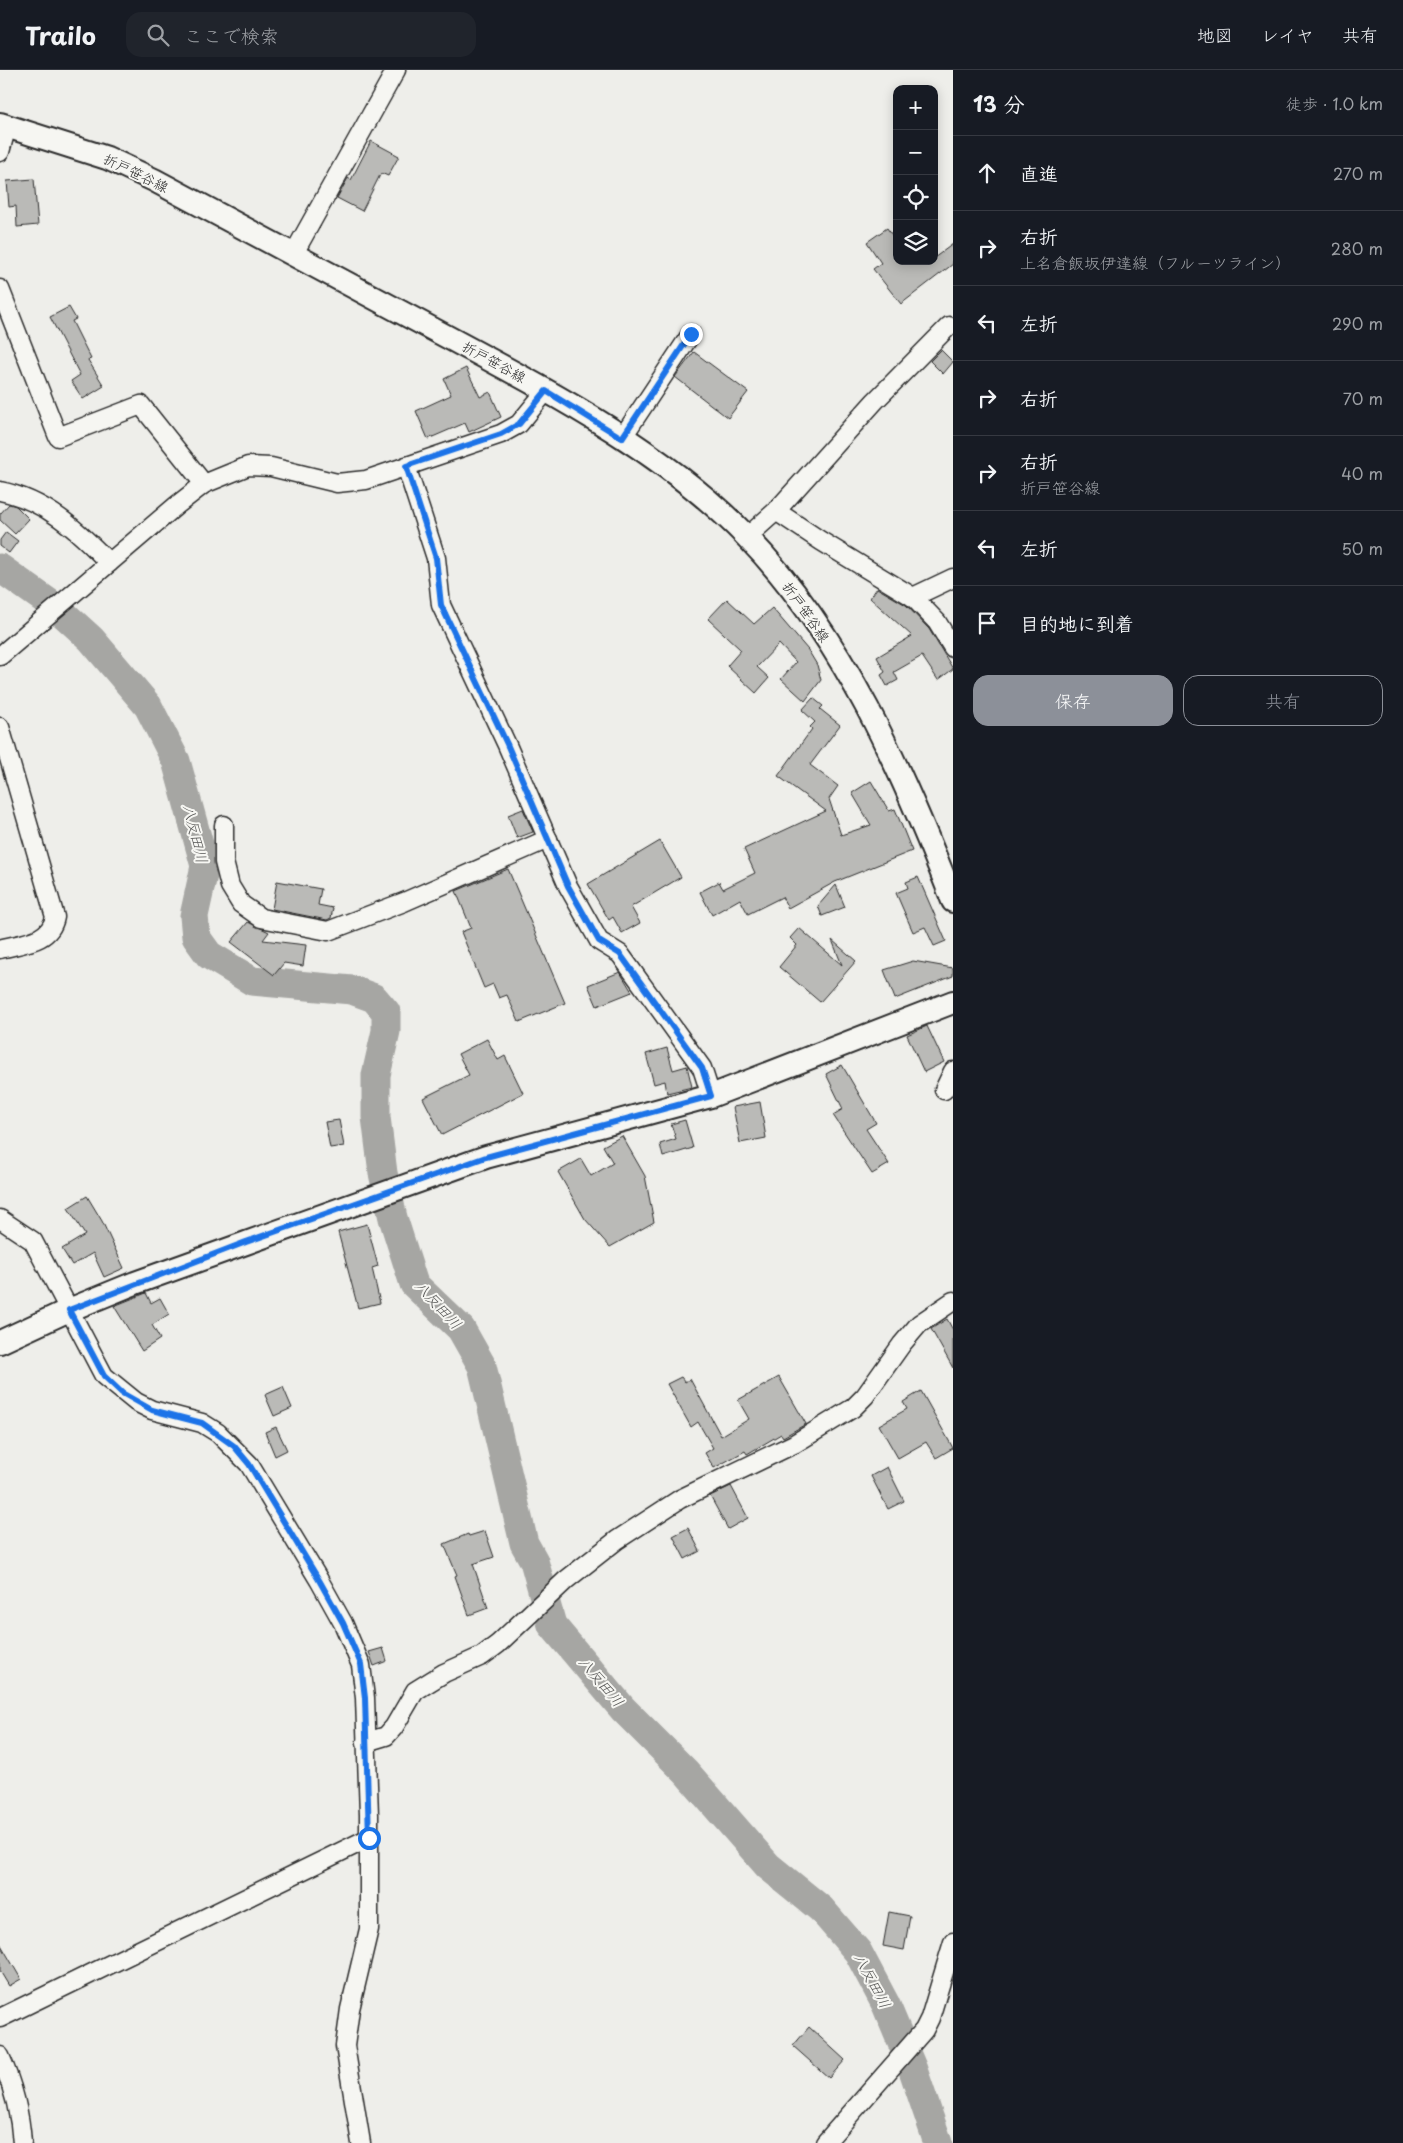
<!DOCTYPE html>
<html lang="ja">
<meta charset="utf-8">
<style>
:root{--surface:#171b24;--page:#20242c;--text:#f1f3f6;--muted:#9ea1a6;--line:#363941;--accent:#8c9099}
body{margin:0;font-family:"Playpen Sans","Klee One",sans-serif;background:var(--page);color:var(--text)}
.controls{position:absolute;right:15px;top:15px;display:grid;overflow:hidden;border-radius:10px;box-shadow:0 2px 12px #0003}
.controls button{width:45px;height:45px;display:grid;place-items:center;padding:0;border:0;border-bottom:1px solid var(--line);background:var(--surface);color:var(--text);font:25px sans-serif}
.stop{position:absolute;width:15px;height:15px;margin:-11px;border:4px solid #1a73e8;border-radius:50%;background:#fff}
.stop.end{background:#1a73e8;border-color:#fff;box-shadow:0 1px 5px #0008}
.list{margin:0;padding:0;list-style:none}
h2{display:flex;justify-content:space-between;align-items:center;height:65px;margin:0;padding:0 20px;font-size:21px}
h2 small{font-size:16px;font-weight:400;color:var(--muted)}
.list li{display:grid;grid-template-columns:32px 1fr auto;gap:15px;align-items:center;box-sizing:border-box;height:75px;padding:0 20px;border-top:1px solid var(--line)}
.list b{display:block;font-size:19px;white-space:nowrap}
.list p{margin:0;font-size:16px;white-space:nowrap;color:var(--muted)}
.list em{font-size:16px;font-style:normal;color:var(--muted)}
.actions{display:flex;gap:10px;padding:15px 20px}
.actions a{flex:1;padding:11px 0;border:1px solid var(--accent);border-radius:15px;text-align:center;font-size:18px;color:var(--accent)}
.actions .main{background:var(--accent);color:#fff}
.icon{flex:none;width:28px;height:28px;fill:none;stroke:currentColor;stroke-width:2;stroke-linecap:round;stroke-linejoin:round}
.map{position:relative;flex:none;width:953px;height:2073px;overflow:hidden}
header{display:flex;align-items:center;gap:30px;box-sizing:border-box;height:70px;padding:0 25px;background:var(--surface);border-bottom:1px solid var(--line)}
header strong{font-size:24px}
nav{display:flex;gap:28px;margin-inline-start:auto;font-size:18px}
.search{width:350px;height:45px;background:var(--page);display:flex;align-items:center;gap:12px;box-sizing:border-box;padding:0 18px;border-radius:15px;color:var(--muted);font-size:19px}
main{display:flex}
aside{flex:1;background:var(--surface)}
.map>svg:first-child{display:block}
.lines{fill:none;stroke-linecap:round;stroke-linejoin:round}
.river{stroke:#a6a6a3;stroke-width:29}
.building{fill:#babab7;stroke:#2b2b2b}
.minor-casing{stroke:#2b2b2b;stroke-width:21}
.major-casing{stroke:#2b2b2b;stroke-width:26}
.minor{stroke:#f6f6f2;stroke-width:18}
.major{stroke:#f6f6f2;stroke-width:22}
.route{stroke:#1a73e8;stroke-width:6}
.labels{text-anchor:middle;stroke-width:4;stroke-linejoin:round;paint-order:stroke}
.street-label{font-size:14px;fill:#2b2b2b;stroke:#f6f6f2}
.water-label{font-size:15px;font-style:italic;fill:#565655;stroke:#f6f6f2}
</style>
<header>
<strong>Trailo</strong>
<div class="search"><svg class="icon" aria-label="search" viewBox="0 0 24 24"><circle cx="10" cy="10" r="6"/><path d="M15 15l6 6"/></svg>ここで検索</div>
<nav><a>地図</a><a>レイヤ</a><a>共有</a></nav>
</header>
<main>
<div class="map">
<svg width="953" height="2073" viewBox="0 0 953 2073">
<rect width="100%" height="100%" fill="#eeeeea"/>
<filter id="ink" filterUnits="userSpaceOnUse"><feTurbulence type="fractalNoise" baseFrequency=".02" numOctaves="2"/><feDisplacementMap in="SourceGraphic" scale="10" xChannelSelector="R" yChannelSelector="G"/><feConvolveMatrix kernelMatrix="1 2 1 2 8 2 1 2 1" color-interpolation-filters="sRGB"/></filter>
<g filter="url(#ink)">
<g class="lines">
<path class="river" d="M 0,498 L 58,539 L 91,569 L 148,636 L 176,691 L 205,796 L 194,846 L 196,867 L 209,885 L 252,911 L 352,920 L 374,928 L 386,942 L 386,961 L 376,1005 L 376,1047 L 383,1103 L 393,1148 L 414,1214 L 461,1259 L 482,1296 L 524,1473 L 534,1491 L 552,1555 L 623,1639 L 686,1702 L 768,1796 L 821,1839 L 858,1882 L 886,1935 L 912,1997 L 938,2073"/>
</g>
<g class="building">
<path d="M 371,71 L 399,86 L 388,106 L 381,103 L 362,141 L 337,128 L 348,108 L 351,110 Z"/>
<path d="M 34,109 L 38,155 L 17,157 L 16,136 L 9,137 L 7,111 Z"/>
<path d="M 887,158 L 897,172 L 897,191 L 934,191 L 934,188 L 953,174 L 953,194 L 901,234 L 873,199 L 881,193 L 867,172 Z"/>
<path d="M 69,237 L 76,249 L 72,251 L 91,289 L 88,290 L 104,316 L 83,329 L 71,311 L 80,305 L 50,247 Z"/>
<path d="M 941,280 L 953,292 L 943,304 L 930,291 Z"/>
<path d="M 694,282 L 748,322 L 728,348 L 675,307 Z"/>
<path d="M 466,298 L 480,327 L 490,322 L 501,347 L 469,362 L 465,353 L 428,369 L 416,341 L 451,325 L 444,309 Z"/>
<path d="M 9,434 L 16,436 L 29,449 L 15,464 L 0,450 L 0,444 Z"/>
<path d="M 6,462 L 18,471 L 9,483 L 0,476 L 0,470 Z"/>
<path d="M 877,518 L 906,535 L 929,559 L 953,599 L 938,610 L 922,586 L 894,602 L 898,610 L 887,616 L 881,605 L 885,602 L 877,587 L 912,566 L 870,528 Z"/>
<path d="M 727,529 L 754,554 L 772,538 L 808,580 L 817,595 L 821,610 L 805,631 L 781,609 L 796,592 L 779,574 L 757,597 L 769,608 L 756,623 L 727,596 L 741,580 L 708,549 Z"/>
<path d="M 813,628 L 823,636 L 820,639 L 840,655 L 810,695 L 838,716 L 829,729 L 841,765 L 871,755 L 852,723 L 871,711 L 889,741 L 895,739 L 912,781 L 835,812 L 788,838 L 782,827 L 748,844 L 740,829 L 712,845 L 700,822 L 719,812 L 723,819 L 755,803 L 744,779 L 826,741 L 778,706 L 812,659 L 810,657 L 815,652 L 802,640 Z"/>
<path d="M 523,739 L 533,762 L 517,768 L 508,745 Z"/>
<path d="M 660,771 L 681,807 L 631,837 L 640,853 L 622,863 L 613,847 L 609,850 L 588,814 Z"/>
<path d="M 508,799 L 565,933 L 519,952 L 507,925 L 499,928 L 493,914 L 484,918 L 461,862 L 471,858 L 456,821 Z"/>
<path d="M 918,807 L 946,871 L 934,876 L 925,857 L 913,862 L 896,823 L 908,818 L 906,812 Z"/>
<path d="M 277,811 L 321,819 L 318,835 L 333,838 L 331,848 L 327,850 L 272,839 Z"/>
<path d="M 836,815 L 845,837 L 822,846 L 818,836 Z"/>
<path d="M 248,852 L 269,862 L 263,870 L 306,875 L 303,896 L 284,893 L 274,905 L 231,872 Z"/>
<path d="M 799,858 L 842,895 L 832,870 L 856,891 L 820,932 L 779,897 L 797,875 L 790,868 Z"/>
<path d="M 913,891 L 953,898 L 953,906 L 895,929 L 884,900 Z"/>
<path d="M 620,902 L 632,922 L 597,936 L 588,915 Z"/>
<path d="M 927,956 L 944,992 L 924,1002 L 907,965 Z"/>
<path d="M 487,969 L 498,990 L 505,986 L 523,1023 L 442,1065 L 423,1028 L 469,1005 L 458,984 Z"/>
<path d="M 667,978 L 673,1000 L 687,996 L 692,1017 L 667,1023 L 665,1011 L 654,1014 L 646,984 Z"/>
<path d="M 842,995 L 876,1053 L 866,1059 L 889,1094 L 872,1104 L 833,1045 L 843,1039 L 826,1004 Z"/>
<path d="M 760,1032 L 766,1068 L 740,1073 L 733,1037 Z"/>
<path d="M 339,1050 L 344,1076 L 330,1078 L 325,1052 Z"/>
<path d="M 685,1050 L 693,1078 L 663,1087 L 660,1074 L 676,1069 L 671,1054 Z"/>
<path d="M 622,1066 L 645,1106 L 654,1152 L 610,1177 L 585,1149 L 558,1102 L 581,1089 L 591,1106 L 613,1093 L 603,1076 Z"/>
<path d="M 87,1126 L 102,1151 L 124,1198 L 104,1207 L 93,1183 L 72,1195 L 62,1179 L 85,1165 L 68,1138 Z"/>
<path d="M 367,1154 L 378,1196 L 372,1198 L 380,1233 L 358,1238 L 338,1162 Z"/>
<path d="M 146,1223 L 151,1233 L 160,1228 L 169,1244 L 152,1255 L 160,1269 L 142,1281 L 114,1236 Z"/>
<path d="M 947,1249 L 953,1260 L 953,1298 L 931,1259 Z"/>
<path d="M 681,1307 L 685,1312 L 690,1309 L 721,1366 L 749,1349 L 738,1330 L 779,1307 L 806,1354 L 783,1367 L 781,1364 L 747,1384 L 745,1381 L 714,1398 L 705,1383 L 713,1378 L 698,1352 L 691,1357 L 667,1314 Z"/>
<path d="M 283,1317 L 292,1338 L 274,1346 L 265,1325 Z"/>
<path d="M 921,1321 L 953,1378 L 936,1388 L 926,1372 L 898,1388 L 879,1355 L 907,1339 L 903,1332 Z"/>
<path d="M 276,1357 L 287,1380 L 275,1386 L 265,1362 Z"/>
<path d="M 887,1397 L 904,1431 L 888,1439 L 871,1406 Z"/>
<path d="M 731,1416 L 748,1448 L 728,1459 L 710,1426 Z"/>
<path d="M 688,1458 L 700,1481 L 685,1489 L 673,1466 Z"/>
<path d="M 485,1461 L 494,1487 L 473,1494 L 488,1538 L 469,1545 L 455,1506 L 457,1505 L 444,1474 L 468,1464 L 469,1466 Z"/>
<path d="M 383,1578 L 387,1591 L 374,1596 L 369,1582 Z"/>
<path d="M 889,1842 L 910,1846 L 904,1880 L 883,1876 Z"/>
<path d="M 0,1873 L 21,1909 L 9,1916 L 0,1901 Z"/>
<path d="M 809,1957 L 845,1990 L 829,2008 L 793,1976 Z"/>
</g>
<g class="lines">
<defs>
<g id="minor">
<path d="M 0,82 L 7,56"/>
<path d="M 293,185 L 396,0"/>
<path d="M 0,219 L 58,367 L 141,335 L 204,414"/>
<path d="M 622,368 L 691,264"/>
<path d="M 406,396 L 436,488 L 441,535 L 507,675 L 568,816 L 599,871 L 620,884 L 702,998 L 711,1026"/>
<path d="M 0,421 C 45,430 78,460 109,493"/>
<path d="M 776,441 L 821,471 L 913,527 L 953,508"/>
<path d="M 747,467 L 776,441 L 875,331 L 949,256"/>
<path d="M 913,527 L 937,552 L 953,578"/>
<path d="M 0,586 L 177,435 L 204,414 L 248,396 L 271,397 L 337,413 L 366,410 L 501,364 L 519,354 L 546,321"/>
<path d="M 0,657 L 55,847 C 50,873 21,873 0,879"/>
<path d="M 224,755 L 224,792 L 230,816 L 241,834 L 261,848 L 328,861 L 404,832 L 548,769"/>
<path d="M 944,1020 L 953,1001"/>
<path d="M 0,1149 L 33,1171 L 104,1306 L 136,1332 L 152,1340 L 202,1353 L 218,1363 L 249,1394 L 319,1510 L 343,1553 L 361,1595 L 365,1628 L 369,1745 L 369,1859 L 350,1939 L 345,1976 L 361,2073"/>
<path d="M 366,1672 L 386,1666 L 394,1657 L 415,1621 L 444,1603 L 482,1586 L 498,1574 L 566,1510 L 617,1470 L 680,1429 L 794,1374 L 853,1338 L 865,1326 L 902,1274 L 919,1254 L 953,1231"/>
<path d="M 0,1948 L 369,1768"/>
<path d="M 0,1986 C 13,2015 20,2041 22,2073"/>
<path d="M 825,2073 L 924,1960 L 930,1948 L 953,1872"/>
</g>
<g id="major">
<path d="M 0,54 L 107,88 L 154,110 C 249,161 345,212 440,263 C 548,321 662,379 747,467 C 844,567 903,703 953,831"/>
<path d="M 0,1272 L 69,1240 L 135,1213 L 246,1173 L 486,1087 L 711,1026 L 953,932"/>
</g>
</defs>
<use href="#minor" class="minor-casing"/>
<use href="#major" class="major-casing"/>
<use href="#minor" class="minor"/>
<use href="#major" class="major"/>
</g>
</g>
<g class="lines" filter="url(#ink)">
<path class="route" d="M 369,1768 L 365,1628 L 361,1594 L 343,1553 L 319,1510 L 249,1394 L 234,1376 L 202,1353 L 152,1340 L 122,1323 L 104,1306 L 69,1240 L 246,1172 L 486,1087 L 711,1026 L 702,998 L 620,884 L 599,871 L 568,816 L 507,674 L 441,535 L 436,488 L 406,396 L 501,364 L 519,354 L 546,321 L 622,368 L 691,264"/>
</g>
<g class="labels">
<g class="street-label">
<text transform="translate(136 103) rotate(26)" y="5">折戸笹谷線</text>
<text transform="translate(494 292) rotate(29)" y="5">折戸笹谷線</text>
<text transform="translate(806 542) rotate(55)" y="5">折戸笹谷線</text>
</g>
<g class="water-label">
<text transform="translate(195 764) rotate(76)" y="5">八反田川</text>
<text transform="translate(438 1235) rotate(47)" y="5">八反田川</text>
<text transform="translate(601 1612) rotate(50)" y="5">八反田川</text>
<text transform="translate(872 1911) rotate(62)" y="5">八反田川</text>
</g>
</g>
</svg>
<div class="controls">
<button>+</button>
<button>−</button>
<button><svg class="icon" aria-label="locate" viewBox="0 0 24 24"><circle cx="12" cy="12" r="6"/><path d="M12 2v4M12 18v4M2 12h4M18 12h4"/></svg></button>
<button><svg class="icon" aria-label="layers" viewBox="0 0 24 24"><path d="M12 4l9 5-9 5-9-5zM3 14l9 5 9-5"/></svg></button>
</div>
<div class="stop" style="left:369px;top:1768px"></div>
<div class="stop end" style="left:691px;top:264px"></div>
</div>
<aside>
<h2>13 分<small>徒歩 · 1.0 km</small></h2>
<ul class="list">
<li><svg class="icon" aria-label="ahead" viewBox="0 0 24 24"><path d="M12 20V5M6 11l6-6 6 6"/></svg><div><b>直進</b></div><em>270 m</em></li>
<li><svg class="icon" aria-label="right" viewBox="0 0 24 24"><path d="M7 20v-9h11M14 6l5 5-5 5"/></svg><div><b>右折</b><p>上名倉飯坂伊達線（フルーツライン）</p></div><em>280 m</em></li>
<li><svg class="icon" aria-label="left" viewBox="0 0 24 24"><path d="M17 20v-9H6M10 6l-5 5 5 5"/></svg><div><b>左折</b></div><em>290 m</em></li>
<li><svg class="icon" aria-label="right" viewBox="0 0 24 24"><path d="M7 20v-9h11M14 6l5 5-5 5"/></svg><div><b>右折</b></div><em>70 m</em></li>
<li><svg class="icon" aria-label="right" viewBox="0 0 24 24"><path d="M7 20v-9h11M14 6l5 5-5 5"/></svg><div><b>右折</b><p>折戸笹谷線</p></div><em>40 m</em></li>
<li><svg class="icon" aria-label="left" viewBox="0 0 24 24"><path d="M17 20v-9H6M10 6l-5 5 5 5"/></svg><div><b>左折</b></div><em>50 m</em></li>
<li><svg class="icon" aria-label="arrive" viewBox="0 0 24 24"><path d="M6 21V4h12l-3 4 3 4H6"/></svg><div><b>目的地に到着</b></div></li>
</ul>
<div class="actions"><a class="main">保存</a><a>共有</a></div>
</aside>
</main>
